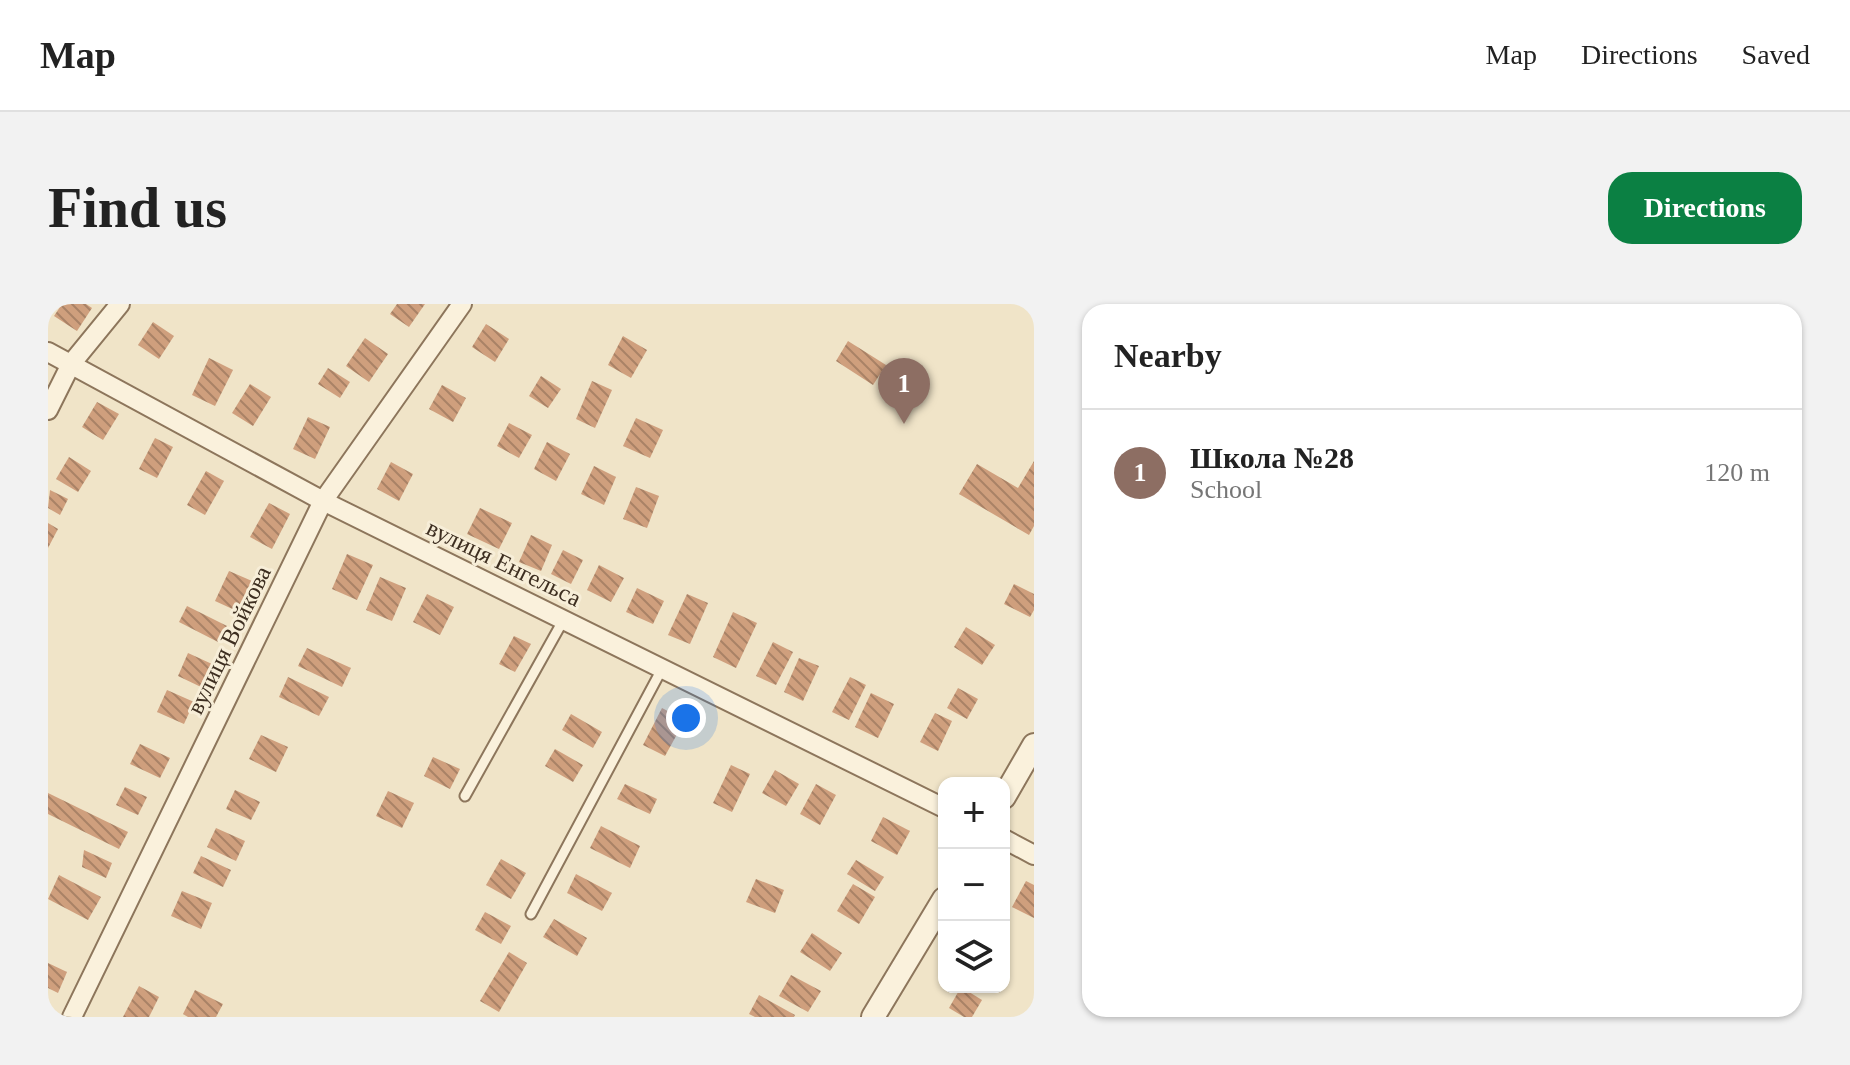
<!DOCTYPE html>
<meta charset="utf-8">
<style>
:root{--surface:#fff;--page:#f2f2f2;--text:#222;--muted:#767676;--line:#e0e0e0;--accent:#0b8043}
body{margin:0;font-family:"Times New Roman",serif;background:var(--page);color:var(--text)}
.controls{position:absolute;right:24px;bottom:24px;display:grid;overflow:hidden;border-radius:16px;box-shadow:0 2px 6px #0004}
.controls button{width:72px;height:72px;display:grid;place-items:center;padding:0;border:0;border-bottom:2px solid var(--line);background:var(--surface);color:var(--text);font:40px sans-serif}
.you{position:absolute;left:638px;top:414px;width:28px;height:28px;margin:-20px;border:6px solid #fff;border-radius:50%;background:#1a73e8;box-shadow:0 0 0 12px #1a73e833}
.badge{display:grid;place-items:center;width:52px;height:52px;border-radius:50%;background:var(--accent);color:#fff;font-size:26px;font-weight:700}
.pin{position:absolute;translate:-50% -66px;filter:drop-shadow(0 2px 4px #0008)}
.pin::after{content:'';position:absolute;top:42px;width:28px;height:24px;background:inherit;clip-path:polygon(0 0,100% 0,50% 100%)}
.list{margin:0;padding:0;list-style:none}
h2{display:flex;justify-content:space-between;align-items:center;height:104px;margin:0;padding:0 32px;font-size:34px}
h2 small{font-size:26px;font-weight:400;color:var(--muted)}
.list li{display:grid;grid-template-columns:52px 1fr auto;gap:24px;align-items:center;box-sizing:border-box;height:128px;padding:0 32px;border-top:2px solid var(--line)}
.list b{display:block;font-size:30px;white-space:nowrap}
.list p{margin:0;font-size:26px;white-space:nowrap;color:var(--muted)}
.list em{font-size:26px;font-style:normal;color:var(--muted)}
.icon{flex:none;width:44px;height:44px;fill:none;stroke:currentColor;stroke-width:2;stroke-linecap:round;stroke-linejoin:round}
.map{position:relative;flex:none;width:986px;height:713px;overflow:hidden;border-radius:24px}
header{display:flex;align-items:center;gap:48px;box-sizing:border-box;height:112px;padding:0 40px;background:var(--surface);border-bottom:2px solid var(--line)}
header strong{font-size:38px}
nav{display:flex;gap:44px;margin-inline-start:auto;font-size:28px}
.intro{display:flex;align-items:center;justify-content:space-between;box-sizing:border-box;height:192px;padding:0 48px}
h1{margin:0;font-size:56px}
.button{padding:20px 36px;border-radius:24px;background:var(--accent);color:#fff;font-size:28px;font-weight:700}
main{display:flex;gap:48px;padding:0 48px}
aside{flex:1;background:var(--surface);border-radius:24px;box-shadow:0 2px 6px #0004}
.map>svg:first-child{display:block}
.building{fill:url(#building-back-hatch)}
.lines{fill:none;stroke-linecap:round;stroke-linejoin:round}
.service-casing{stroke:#8d765c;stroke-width:13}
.minor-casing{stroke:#8d765c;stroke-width:22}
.tertiary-casing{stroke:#8d765c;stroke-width:26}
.service{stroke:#faf1dc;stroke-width:9}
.minor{stroke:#faf1dc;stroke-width:18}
.tertiary{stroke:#faf1dc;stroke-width:22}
.labels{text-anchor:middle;stroke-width:6;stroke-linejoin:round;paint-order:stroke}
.street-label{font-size:24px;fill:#3d2e20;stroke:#f7eed8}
</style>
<header>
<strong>Map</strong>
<nav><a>Map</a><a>Directions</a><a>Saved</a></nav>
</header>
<div class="intro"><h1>Find us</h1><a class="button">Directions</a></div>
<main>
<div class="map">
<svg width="986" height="713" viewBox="0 0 986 713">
<defs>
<pattern id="building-back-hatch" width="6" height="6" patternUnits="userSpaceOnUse" patternTransform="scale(2)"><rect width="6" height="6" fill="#cf9f7d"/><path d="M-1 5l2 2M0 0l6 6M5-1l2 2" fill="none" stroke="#a98266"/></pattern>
</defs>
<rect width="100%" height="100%" fill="#f0e4c8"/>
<g class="building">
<path d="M 14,0 L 38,0 L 44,4 L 29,27 L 6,12 Z"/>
<path d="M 349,0 L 377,0 L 361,23 L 342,10 Z"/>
<path d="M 105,18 L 126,32 L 111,55 L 90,41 Z"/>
<path d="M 438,20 L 461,35 L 447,58 L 424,43 Z"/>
<path d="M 575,32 L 599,46 L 583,74 L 560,61 Z"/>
<path d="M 317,34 L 340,50 L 321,78 L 298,62 Z"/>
<path d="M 800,37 L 838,61 L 825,81 L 788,57 Z"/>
<path d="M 161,54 L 185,66 L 167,102 L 144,91 Z"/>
<path d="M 280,64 L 302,78 L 292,94 L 270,80 Z"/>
<path d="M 493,72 L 513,85 L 500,104 L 481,92 Z"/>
<path d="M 544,77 L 564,86 L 547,124 L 528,115 Z"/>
<path d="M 202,80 L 223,93 L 205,122 L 184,109 Z"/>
<path d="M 394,81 L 418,94 L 405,118 L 381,105 Z"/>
<path d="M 49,98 L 71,110 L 55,136 L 34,123 Z"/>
<path d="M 260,113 L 282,123 L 267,155 L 245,145 Z"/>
<path d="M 588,114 L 615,126 L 602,154 L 575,142 Z"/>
<path d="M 461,119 L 484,131 L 471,154 L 449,142 Z"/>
<path d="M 107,134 L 125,143 L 109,174 L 91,165 Z"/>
<path d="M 499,138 L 522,150 L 508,177 L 486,165 Z"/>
<path d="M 21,153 L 43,167 L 30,188 L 8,175 Z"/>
<path d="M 986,157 L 986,222 L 981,231 L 911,190 L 929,160 L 970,184 Z"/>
<path d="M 343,158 L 365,170 L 351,197 L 329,185 Z"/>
<path d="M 546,162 L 568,173 L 556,201 L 533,190 Z"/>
<path d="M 158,167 L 176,177 L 157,211 L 139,201 Z"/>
<path d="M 588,183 L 611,192 L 599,224 L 575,215 Z"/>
<path d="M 2,186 L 20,195 L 12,211 L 0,204 Z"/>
<path d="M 221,199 L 242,210 L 224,245 L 202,233 Z"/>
<path d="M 432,204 L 464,219 L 451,245 L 419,230 Z"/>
<path d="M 0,219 L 10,225 L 0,244 Z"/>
<path d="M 483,231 L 504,241 L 493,267 L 471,258 Z"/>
<path d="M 515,246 L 535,256 L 523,280 L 503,270 Z"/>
<path d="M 299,250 L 325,261 L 309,296 L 284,285 Z"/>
<path d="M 551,261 L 576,274 L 563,298 L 539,286 Z"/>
<path d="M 181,267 L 204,277 L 191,308 L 167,297 Z"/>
<path d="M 332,273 L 358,284 L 344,317 L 318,306 Z"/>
<path d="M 966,280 L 986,290 L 986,306 L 982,313 L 956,300 Z"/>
<path d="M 589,284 L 616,297 L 605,320 L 578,308 Z"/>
<path d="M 379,290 L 406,303 L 392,331 L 365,318 Z"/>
<path d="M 639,290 L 660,299 L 642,340 L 620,331 Z"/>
<path d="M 139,302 L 179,322 L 170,338 L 131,318 Z"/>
<path d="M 685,308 L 709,319 L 688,364 L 665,353 Z"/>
<path d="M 918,323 L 947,341 L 934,361 L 906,343 Z"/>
<path d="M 466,332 L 483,340 L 467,368 L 451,360 Z"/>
<path d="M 725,338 L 745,348 L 728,381 L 708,372 Z"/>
<path d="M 259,344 L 303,364 L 294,383 L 250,362 Z"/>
<path d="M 140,349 L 164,360 L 153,383 L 130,372 Z"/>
<path d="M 751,354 L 771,362 L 755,397 L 736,388 Z"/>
<path d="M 240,373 L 281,393 L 271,412 L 231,393 Z"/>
<path d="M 802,373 L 818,381 L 801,416 L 784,408 Z"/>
<path d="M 910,384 L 930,395 L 919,415 L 899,404 Z"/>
<path d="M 119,386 L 146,398 L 136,420 L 109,408 Z"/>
<path d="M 823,389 L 846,400 L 830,434 L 807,423 Z"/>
<path d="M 614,404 L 637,416 L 617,452 L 595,441 Z"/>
<path d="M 887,409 L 904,417 L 890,447 L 872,438 Z"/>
<path d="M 523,410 L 554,428 L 545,444 L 514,426 Z"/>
<path d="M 213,431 L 240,443 L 228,468 L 201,455 Z"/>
<path d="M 92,440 L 122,454 L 112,474 L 82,460 Z"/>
<path d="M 507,445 L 535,461 L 525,478 L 497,462 Z"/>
<path d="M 385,453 L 412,465 L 402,485 L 376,472 Z"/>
<path d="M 683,461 L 702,470 L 684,508 L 665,499 Z"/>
<path d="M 727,466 L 751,480 L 738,502 L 714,489 Z"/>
<path d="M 577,480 L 609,495 L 602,510 L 569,495 Z"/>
<path d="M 768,480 L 788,491 L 772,521 L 752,510 Z"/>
<path d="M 77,483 L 99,493 L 90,511 L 68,501 Z"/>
<path d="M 187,486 L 212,498 L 203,516 L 178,505 Z"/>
<path d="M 340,487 L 366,499 L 354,524 L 328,512 Z"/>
<path d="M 0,489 L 80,528 L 71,545 L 0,510 Z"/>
<path d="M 835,513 L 862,527 L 849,551 L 823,537 Z"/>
<path d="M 553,522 L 592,542 L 582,564 L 542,544 Z"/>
<path d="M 168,524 L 197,537 L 188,557 L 159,543 Z"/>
<path d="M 36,546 L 64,559 L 58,574 L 34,563 Z"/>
<path d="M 153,552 L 183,566 L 175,583 L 145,569 Z"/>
<path d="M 453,555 L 478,569 L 463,595 L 438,581 Z"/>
<path d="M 808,556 L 836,573 L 827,587 L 799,570 Z"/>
<path d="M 528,570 L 564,589 L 554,607 L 519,589 Z"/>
<path d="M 11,571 L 53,593 L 40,616 L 0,595 Z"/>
<path d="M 708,575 L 736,586 L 727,609 L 698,598 Z"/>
<path d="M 978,577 L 986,581 L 986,614 L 964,603 Z"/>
<path d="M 805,580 L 827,593 L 811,620 L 789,607 Z"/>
<path d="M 134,587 L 164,599 L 153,625 L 123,612 Z"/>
<path d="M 437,608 L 463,622 L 453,640 L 427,626 Z"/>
<path d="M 506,615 L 539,634 L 529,652 L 495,633 Z"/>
<path d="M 764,629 L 794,649 L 782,667 L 752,648 Z"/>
<path d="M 461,648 L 479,659 L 451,708 L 432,697 Z"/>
<path d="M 0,659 L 19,668 L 10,689 L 0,684 Z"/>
<path d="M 743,671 L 773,687 L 760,708 L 731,692 Z"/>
<path d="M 91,682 L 111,693 L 101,713 L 75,713 Z"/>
<path d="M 913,683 L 934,696 L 924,713 L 916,713 L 901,704 Z"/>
<path d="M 147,686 L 175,700 L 168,713 L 140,713 L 135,710 Z"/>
<path d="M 711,691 L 747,711 L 746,713 L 707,713 L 701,710 Z"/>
</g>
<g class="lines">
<defs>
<g id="service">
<path d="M 417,492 L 516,315"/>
<path d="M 483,610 L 615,363"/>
</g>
<g id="minor">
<path d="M 0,48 L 275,197 L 896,504"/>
<path d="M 0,106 L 23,60 L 72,0"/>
<path d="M 956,535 L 986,551"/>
<path d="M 24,713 L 275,197 L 414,0"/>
</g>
<g id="tertiary">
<path d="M 956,493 L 986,441"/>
<path d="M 825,713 L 896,595"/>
</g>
</defs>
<use href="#service" class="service-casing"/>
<use href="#minor" class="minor-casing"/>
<use href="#tertiary" class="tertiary-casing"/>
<use href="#service" class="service"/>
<use href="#minor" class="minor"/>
<use href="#tertiary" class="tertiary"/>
</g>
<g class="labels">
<g class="street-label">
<text transform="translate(456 259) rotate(26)" y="8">вулиця Енгельса</text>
<text transform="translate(181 336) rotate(-64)" y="8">вулиця Войкова</text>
</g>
</g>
</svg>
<div class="controls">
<button>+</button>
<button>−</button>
<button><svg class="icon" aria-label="layers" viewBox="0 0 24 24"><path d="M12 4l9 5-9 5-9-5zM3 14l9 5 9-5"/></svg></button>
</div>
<div class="you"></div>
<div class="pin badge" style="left:856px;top:120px;background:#8d6e63">1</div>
</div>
<aside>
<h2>Nearby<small></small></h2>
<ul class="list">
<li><span class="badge" style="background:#8d6e63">1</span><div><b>Школа №28</b><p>School</p></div><em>120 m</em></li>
</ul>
</aside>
</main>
